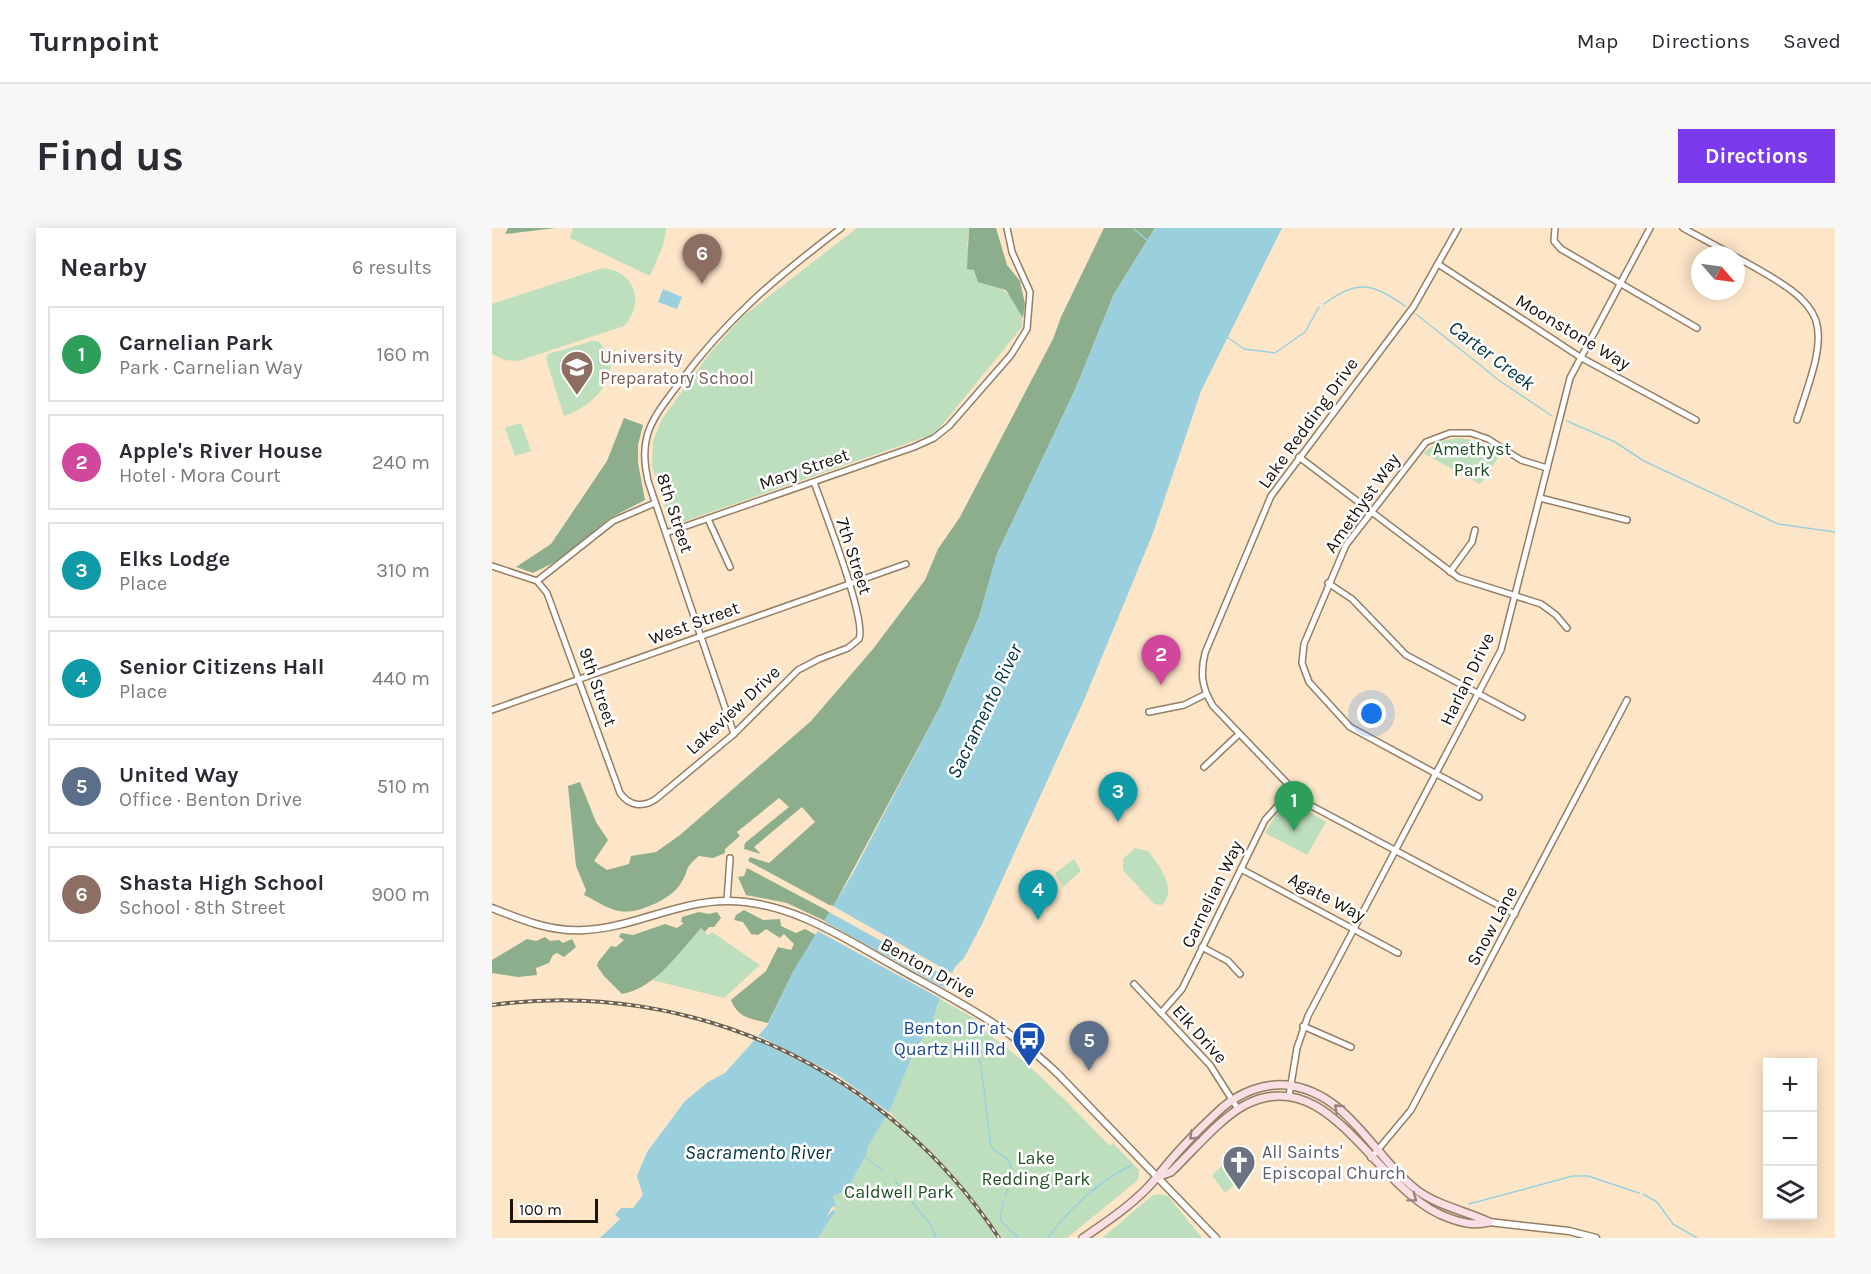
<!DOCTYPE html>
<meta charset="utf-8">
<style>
:root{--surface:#fff;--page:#f7f7f7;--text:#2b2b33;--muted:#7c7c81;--line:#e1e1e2;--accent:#7c3aed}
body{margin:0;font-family:Karla,sans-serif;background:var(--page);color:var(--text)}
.controls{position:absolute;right:18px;bottom:18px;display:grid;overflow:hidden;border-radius:0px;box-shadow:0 3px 15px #0003}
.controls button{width:54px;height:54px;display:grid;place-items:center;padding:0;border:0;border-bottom:2px solid var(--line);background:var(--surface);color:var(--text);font:30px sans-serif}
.compass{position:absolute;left:1199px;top:18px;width:54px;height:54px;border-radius:50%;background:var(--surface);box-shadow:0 3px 15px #0003;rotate:118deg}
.scale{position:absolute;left:18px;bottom:15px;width:88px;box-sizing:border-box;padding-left:6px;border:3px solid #1b1309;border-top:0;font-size:16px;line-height:21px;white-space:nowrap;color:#1b1309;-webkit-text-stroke:4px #fff;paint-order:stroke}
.you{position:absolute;left:880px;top:486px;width:21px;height:21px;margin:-15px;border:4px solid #fff;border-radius:50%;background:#1a73e8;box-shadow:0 0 0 9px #1a73e833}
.badge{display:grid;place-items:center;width:39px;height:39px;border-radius:50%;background:var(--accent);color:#fff;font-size:20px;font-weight:700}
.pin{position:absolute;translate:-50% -50px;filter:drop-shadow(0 2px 3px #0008)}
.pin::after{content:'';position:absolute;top:32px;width:21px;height:18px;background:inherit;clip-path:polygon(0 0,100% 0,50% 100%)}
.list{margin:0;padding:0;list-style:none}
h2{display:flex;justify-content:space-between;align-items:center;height:78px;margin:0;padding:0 24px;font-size:26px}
h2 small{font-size:20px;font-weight:400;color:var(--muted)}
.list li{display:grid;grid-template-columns:39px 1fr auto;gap:18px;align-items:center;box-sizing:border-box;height:96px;margin:0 12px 12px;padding:0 12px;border:2px solid var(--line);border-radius:0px}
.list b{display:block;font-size:22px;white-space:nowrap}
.list p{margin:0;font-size:20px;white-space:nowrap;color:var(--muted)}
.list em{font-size:20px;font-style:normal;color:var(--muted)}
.icon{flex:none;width:33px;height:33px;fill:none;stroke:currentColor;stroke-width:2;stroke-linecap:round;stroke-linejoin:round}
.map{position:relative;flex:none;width:1343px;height:1010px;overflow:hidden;border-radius:0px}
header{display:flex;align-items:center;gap:36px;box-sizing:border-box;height:84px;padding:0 30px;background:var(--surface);border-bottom:2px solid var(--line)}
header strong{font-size:28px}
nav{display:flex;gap:33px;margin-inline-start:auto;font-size:21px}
.intro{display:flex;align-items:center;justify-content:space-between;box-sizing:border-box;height:144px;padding:0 36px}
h1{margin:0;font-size:42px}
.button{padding:15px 27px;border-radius:0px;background:var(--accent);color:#fff;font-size:21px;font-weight:700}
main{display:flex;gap:36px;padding:0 36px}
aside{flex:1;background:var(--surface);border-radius:0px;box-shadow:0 3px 15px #0003}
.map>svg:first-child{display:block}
.green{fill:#bddfbd}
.forest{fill:#8dae8d}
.water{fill:#9ad0dd}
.pier{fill:#fde5c8}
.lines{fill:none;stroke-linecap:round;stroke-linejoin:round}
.stream{stroke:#9ad0dd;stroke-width:1.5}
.minor-casing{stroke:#947e64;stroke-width:8}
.tertiary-casing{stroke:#947e64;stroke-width:9}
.secondary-casing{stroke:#947e64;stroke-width:10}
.minor{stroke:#fff;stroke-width:5}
.tertiary{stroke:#fff;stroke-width:6}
.secondary{stroke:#f9dfe4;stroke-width:7}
.rail-casing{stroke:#6e604f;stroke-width:4}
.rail{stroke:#fff;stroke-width:1.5;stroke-dasharray:4.5;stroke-linecap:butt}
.oneway{stroke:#958381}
.labels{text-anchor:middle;stroke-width:5;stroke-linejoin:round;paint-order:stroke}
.street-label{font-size:18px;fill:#1b1309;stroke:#fff}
.education-label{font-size:18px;fill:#785e54;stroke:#fff;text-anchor:start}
.park-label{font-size:18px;fill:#1f4f22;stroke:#fff}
.transit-label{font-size:18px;fill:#164399;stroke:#fff;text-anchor:end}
.worship-label{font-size:18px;fill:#5b616d;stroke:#fff;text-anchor:start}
.water-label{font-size:20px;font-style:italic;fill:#00343e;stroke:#fff}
</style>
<header>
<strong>Turnpoint</strong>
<nav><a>Map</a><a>Directions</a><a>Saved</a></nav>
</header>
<div class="intro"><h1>Find us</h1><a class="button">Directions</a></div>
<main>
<aside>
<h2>Nearby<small>6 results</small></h2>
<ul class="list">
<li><span class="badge" style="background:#2e9e5b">1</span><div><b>Carnelian Park</b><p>Park · Carnelian Way</p></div><em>160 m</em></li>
<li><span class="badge" style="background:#d1479c">2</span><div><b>Apple's River House</b><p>Hotel · Mora Court</p></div><em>240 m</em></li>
<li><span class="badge" style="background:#0f9aa8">3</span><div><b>Elks Lodge</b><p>Place</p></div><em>310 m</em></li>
<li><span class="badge" style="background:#0f9aa8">4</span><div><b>Senior Citizens Hall</b><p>Place</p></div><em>440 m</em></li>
<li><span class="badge" style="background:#5c6f8a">5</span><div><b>United Way</b><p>Office · Benton Drive</p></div><em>510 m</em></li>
<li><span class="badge" style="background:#8d6e63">6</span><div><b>Shasta High School</b><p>School · 8th Street</p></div><em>900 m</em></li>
</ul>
</aside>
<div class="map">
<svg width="1343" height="1010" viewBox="0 0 1343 1010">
<rect width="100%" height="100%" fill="#fde5c8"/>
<g class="green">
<path d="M 81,0 L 174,0 L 171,18 L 158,48 L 78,10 Z"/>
<path d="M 365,0 L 477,0 L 475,16 L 487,54 C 509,55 533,75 530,99 L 446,202 L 439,207 L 179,298 L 160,238 L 161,213 L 170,191 L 218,125 L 250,89 Z"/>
<path d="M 110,40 C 142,42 154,74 132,98 L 26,133 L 13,132 L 0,126 L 0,76 Z"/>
<path d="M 100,113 L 106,113 L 119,128 C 121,158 98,179 72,188 L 54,131 L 56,126 Z"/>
<path d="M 29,195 L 39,223 L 23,228 L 13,200 Z"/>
<path d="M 967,210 L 985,213 L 1008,227 L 988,256 L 931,225 L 948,213 Z"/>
<path d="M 797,575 L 803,575 L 834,594 L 815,627 L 773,605 L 783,588 Z"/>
<path d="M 643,620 L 656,623 C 667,637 686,661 670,677 L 662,676 L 631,642 L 631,631 Z"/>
<path d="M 582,631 L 589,643 L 571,659 L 563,645 Z"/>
<path d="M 209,700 L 216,707 L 220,704 L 268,737 L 232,770 L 160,752 Z"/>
<path d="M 448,771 L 485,792 L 483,797 C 534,830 575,874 618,918 L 621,915 L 647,942 L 646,952 L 575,1010 L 510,1010 L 459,944 L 397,884 L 420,830 L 428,823 L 431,815 L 428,814 L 434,803 L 437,806 L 443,798 L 440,796 Z"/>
<path d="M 394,888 C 437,923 475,963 504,1010 L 326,1010 L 343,984 L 341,968 L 355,962 L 375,925 L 375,920 Z"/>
<path d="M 730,938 L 746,953 L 733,965 L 720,947 Z"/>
<path d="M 669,966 L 676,968 L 710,1010 L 610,1010 L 661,967 Z"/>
</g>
<g class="forest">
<path d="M 16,0 L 64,0 L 13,6 Z"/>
<path d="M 477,0 L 504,0 L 515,37 L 528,53 L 533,76 L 531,90 L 514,62 L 486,54 L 482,42 L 475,41 Z"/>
<path d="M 612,0 L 663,0 L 622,66 L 583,162 L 505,326 L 487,389 L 447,481 L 341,679 L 256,633 L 258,629 L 277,635 L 323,594 L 310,579 L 262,619 L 269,626 L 252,621 L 253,615 L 297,579 L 287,570 L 245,604 L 248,608 L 233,621 L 233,625 L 221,630 L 207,628 C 191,641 198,641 189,655 C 180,671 145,687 127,683 C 115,681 103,672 92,667 L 94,662 L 84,638 L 76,558 L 88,554 L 104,594 L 116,612 L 102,633 L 115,642 L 137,636 L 139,628 L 164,624 L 188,607 L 319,493 L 381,421 L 433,352 L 446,321 L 468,289 L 561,111 L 569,89 Z"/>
<path d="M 132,190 L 151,197 L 146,217 L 146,235 L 153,272 L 118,290 L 67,332 L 41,345 L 24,339 L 59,316 L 115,233 Z"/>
<path d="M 255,640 L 338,684 L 333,693 L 295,675 L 254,667 L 246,649 L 252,648 Z"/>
<path d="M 252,682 L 271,692 L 288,691 L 289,698 L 304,705 L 313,701 L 324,707 L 302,742 L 276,795 C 259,791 246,790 239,772 L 274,743 L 286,719 L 299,722 L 302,716 L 292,706 L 288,710 L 274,701 L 266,707 L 259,706 L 251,694 L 242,692 L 244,687 Z"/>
<path d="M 207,684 L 217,686 L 225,684 L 229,690 L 222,699 L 217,699 L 213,704 L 209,700 C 187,724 164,760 130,766 L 112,748 L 105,738 L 106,734 L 119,718 L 124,719 L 132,712 L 127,709 L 129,705 L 141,707 L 173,696 L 185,700 L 192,695 L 189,694 L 190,689 Z"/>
<path d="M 53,709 L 58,713 L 67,712 L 71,715 L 80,711 L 84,719 L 72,729 L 65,725 L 61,727 L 57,735 L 44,740 L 45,747 L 26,749 L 0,745 L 0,732 L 35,711 L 44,713 Z"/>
</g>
<g class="water">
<path d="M 663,0 L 790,0 L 709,163 L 661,305 L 626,390 L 592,472 L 490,696 L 472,730 L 463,739 L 446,776 L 440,796 L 423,822 L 399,880 L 375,920 L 375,925 L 355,962 L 341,968 L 344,978 L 340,979 L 334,989 L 342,981 L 343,984 L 326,1010 L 108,1010 L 128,991 L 123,987 L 129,980 L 141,980 L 151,967 L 145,948 L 155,924 L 193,873 L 216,854 L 233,845 L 275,798 L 302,742 L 360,647 L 447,481 L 487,389 L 505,326 L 583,162 L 622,66 Z"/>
<path d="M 171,61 L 190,69 L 185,81 L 166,74 Z"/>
<path d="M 614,556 L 620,563 L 626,558 L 632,565 L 617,579 L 611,572 L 616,568 L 609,561 Z"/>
</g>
<g class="pier">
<path d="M 339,677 L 463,747 L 460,752 L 335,683 Z"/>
<path d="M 330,692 L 456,762 L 451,772 L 324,702 Z"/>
<path d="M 263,806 L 345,847 L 399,886 L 397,890 L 330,844 L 260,810 Z"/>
</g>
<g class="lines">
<g class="stream">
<path d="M 642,1 L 655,12"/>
<path d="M 832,76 C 865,51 880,55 913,78"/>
<path d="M 924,86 L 1008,153 L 1060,188"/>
<path d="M 735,109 L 752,121 L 783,125 L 813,104 L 827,79"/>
<path d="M 1075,193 L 1123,214 L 1152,233 L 1286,296 L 1343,304"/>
<path d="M 480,806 L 489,838 L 499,918 C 503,926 508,924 514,930 C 525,941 518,956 513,968"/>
<path d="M 373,929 L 390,942"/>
<path d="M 403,953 L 441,1000 L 443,1010"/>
<path d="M 1151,966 L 1165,974 L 1181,996 L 1205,1010"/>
<path d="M 511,974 L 508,992 L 526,1010"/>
<path d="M 977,976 L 1081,948 L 1096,948 L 1147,965"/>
<path d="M 556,1010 C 574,983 611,950 640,937"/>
</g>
<defs>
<g id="minor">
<path d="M 966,0 L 922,78 L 779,268 L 713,425 C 708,446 710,460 721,478 L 814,575 L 1023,686"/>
<path d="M 1063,0 L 1062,13 L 1069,21 L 1205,100"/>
<path d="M 1191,0 L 1241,27"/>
<path d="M 1244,29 C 1340,81 1340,90 1305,192"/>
<path d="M 946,36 L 1088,129 L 1204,192"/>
<path d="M 807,229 L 967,350 L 1049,376 L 1064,387 L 1075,400"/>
<path d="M 1048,270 L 1135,292"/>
<path d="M 216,291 L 238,339"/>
<path d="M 174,305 L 422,219 L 442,210 L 457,198 L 519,127 L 535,101 L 538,64 L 520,24 L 515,0"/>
<path d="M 0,338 L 45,353 L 55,365 L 128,565 C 137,578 151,580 164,571 L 242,506 L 306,442 L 327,431 L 356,420 L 367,411 C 375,391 331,280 322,254"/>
<path d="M 958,344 L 980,314 L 983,302"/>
<path d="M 45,353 L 121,293 L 163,275"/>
<path d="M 836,355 L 860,371 L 914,427 L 1030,489"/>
<path d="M 0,482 L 414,336"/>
<path d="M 657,484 L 692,477 L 714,466"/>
<path d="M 242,506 L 156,253 C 153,238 151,224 155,208 C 161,187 176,171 188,154 C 237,88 285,49 349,0"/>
<path d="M 712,539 L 747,506"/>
<path d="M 987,569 L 858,499 L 817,454 L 810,435 L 812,416 L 854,317 L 934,214 L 958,205 L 979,205 L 996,211 L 1029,232 L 1055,240"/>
<path d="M 749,641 L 906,725"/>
<path d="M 235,673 L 238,630"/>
<path d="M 710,719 L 736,733 L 748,746"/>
<path d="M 642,756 L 718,837 L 746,881"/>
<path d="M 669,785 L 690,761 L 773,592 L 800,562"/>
<path d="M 811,798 L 859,819"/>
<path d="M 797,868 L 805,820 L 816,788 L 1009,422 L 1078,150 L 1158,0"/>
<path d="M 879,930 L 919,882 L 1135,472"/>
</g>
<g id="tertiary">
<path d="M 0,680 C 30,692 59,704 92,702 C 141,700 185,673 235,673 C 300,673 355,712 411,743 C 465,773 521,802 566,846 L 724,1010"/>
<path d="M 997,994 L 1077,1003 L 1104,1010"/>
</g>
<g id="secondary">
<path d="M 665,949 L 679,944 C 700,924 728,890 753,877 C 840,832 883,965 957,990 C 971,995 983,998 997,994"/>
<path d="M 591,1010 C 616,993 646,973 665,949 C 684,924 707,901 731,879 C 748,865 771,855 794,857 C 857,864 880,928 926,963 C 947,978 974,983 997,994"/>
</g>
</defs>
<use href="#minor" class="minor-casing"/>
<use href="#tertiary" class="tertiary-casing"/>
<use href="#secondary" class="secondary-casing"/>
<use href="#minor" class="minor"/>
<use href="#tertiary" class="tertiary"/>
<use href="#secondary" class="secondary"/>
<defs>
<path id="rail" d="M 0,777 C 200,750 396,842 507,1010"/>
</defs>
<use href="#rail" class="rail-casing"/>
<use href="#rail" class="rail"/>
</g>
<defs><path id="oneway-chevron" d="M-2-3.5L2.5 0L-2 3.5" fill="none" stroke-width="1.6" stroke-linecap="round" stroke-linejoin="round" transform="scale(1.5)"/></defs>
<g class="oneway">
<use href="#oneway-chevron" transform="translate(846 880) rotate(-138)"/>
<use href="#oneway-chevron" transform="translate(701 908) rotate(136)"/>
<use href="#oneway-chevron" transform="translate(921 970) rotate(37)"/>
</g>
<defs>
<symbol id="school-pin" viewBox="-11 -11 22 30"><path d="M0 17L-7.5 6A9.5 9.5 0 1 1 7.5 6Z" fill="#8d6e63" stroke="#fff"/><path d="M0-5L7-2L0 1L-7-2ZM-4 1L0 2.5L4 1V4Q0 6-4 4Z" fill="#fff"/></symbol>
<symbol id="bus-pin" viewBox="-11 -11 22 30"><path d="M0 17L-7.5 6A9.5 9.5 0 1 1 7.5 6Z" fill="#1a4fb4" stroke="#fff"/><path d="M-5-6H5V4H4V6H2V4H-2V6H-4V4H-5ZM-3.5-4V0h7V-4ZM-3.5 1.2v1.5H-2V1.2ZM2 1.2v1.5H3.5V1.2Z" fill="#fff"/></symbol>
<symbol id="church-pin" viewBox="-11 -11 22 30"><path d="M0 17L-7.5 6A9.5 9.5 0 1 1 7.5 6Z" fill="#6b7280" stroke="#fff"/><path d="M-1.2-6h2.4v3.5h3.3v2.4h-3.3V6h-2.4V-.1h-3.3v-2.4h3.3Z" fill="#fff"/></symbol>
</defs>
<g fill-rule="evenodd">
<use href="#school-pin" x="66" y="120" width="38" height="52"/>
<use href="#bus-pin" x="518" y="791" width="38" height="52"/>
<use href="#church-pin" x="728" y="915" width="38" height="52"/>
</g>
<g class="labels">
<g class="street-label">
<text transform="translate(1081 104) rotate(31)" y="6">Moonstone Way</text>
<text transform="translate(816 195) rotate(-54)" y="6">Lake Redding Drive</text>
<text transform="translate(312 241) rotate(-19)" y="6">Mary Street</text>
<text transform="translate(870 275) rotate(-55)" y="6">Amethyst Way</text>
<text transform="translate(183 285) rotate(72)" y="6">8th Street</text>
<text transform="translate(362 328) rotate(72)" y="6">7th Street</text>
<text transform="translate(202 395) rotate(-20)" y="6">West Street</text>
<text transform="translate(975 451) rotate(-64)" y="6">Harlan Drive</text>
<text transform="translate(106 459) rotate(71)" y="6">9th Street</text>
<text transform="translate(241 482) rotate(-43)" y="6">Lakeview Drive</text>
<text transform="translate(720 666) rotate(-64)" y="6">Carnelian Way</text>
<text transform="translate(835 669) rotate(28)" y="6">Agate Way</text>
<text transform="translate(1000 698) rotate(-62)" y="6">Snow Lane</text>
<text transform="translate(436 740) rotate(29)" y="6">Benton Drive</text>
<text transform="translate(708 806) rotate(48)" y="6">Elk Drive</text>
</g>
<g class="education-label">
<text x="108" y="135">University<tspan x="108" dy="21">Preparatory School</tspan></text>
</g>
<g class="park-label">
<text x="980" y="227">Amethyst<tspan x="980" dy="21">Park</tspan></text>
<text x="544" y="936">Lake<tspan x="544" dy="21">Redding Park</tspan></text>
<text x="407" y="970">Caldwell Park</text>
</g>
<g class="transit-label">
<text x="514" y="806">Benton Dr at<tspan x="514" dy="21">Quartz Hill Rd</tspan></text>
</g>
<g class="worship-label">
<text x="770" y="930">All Saints'<tspan x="770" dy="21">Episcopal Church</tspan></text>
</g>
<g class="water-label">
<text transform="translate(1000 127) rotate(37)" y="7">Carter Creek</text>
<text transform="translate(492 483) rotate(-64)" y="7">Sacramento River</text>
<text x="266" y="931">Sacramento River</text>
</g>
</g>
</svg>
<div class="controls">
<button>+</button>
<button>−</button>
<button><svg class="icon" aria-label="layers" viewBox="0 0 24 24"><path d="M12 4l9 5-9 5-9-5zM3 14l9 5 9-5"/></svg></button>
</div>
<svg class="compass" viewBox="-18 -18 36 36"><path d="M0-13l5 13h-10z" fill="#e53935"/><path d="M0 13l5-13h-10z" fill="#7c7c81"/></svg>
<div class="scale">100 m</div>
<div class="you"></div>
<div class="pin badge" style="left:802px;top:603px;background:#2e9e5b">1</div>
<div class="pin badge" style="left:669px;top:457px;background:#d1479c">2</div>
<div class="pin badge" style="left:626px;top:594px;background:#0f9aa8">3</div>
<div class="pin badge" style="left:546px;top:692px;background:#0f9aa8">4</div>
<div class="pin badge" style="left:597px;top:843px;background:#5c6f8a">5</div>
<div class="pin badge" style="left:210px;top:56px;background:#8d6e63">6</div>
</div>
</main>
